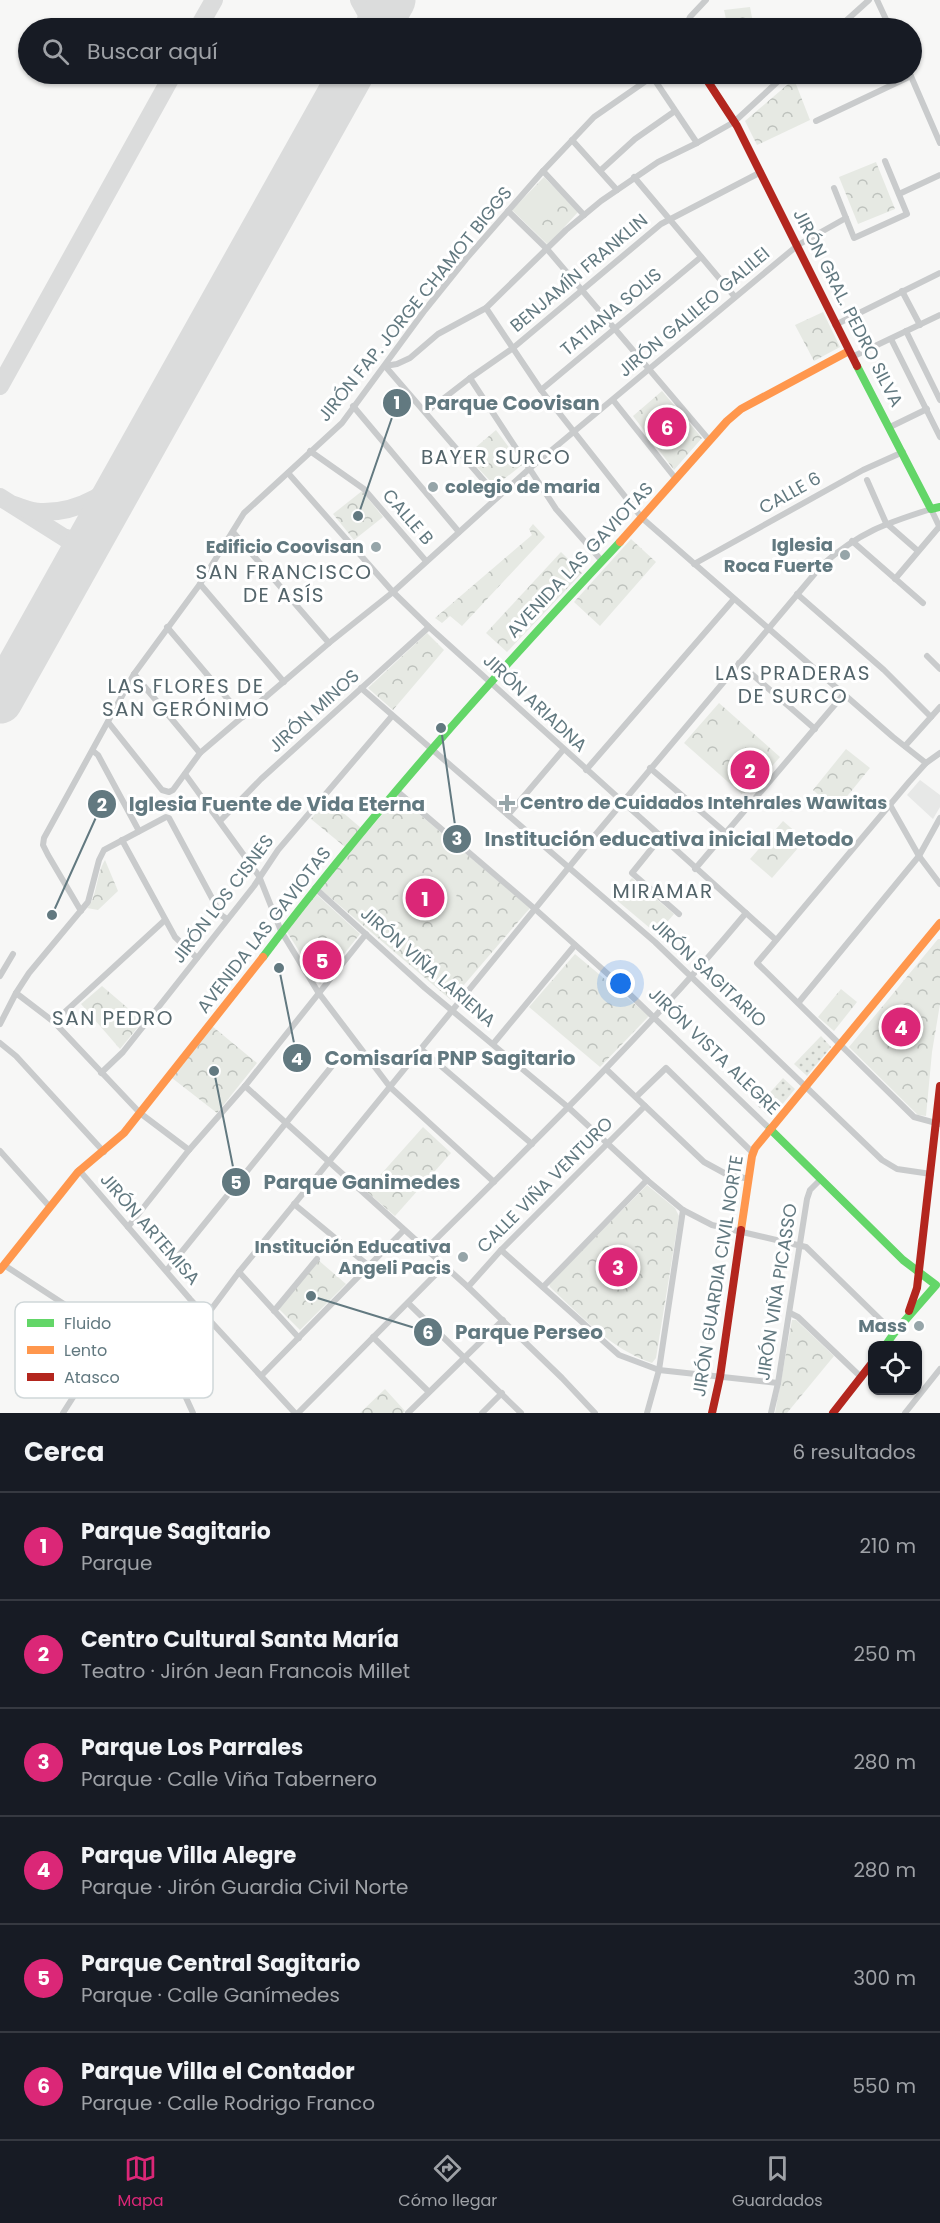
<!DOCTYPE html>
<html lang="es">
<meta charset="utf-8">
<style>
:root{--surface:#171b24;--page:#242831;--text:#f1f3f6;--muted:#9ea1a6;--line:#363941;--accent:#db2777}
body{margin:0;font-family:Poppins,sans-serif;background:var(--page);color:var(--text)}
.controls{position:absolute;right:18px;bottom:18px;display:grid;overflow:hidden;border-radius:12px;box-shadow:0 2px 4px #0004}
.controls button{width:54px;height:54px;display:grid;place-items:center;padding:0;border:0;border-bottom:2px solid var(--line);background:var(--surface);color:var(--text);font:30px sans-serif}
.you{position:absolute;left:621px;top:984px;width:21px;height:21px;margin:-15px;border:4px solid #fff;border-radius:50%;background:#1a73e8;box-shadow:0 0 0 9px #1a73e833}
.badge{display:grid;place-items:center;width:39px;height:39px;border-radius:50%;background:var(--accent);color:#fff;font-size:20px;font-weight:700}
.pin{position:absolute;translate:-50% -50%;border:3px solid #fff;box-shadow:0 2px 6px #0006}
.list{margin:0;padding:0;list-style:none}
h2{display:flex;justify-content:space-between;align-items:center;height:78px;margin:0;padding:0 24px;font-size:26px}
h2 small{font-size:20px;font-weight:400;color:var(--muted)}
.list li{display:grid;grid-template-columns:39px 1fr auto;gap:18px;align-items:center;box-sizing:border-box;height:108px;padding:0 24px;border-top:2px solid var(--line)}
.list b{display:block;font-size:22px;white-space:nowrap}
.list p{margin:0;font-size:20px;white-space:nowrap;color:var(--muted)}
.list em{font-size:20px;font-style:normal;color:var(--muted)}
.icon{flex:none;width:33px;height:33px;fill:none;stroke:currentColor;stroke-width:2;stroke-linecap:round;stroke-linejoin:round}
.map{position:relative;flex:none;width:940px;height:1413px;overflow:hidden}
.search{position:absolute;background:var(--surface);box-shadow:0 2px 4px #0004;left:18px;right:18px;top:18px;height:66px;display:flex;align-items:center;gap:15px;box-sizing:border-box;padding:0 21px;border-radius:33px;color:var(--muted);font-size:22px}
.sheet{height:726px;background:var(--surface)}
nav{display:flex;justify-content:space-around;align-items:center;box-sizing:border-box;height:84px;border-top:2px solid var(--line);background:var(--surface);font-size:16px;color:var(--muted)}
nav a{display:grid;justify-items:center;gap:3px}
nav .on{color:var(--accent)}
.map>svg:first-child{display:block}
.built{fill:#e7e8e7}
.grass{fill:url(#grass-dots)}
.forest{fill:url(#forest-crowns)}
.pitch{fill:#e6e9e3}
.lines{fill:none;stroke-linecap:round;stroke-linejoin:round}
.taxiway{stroke:#dbdcdc;stroke-width:18}
.runway{stroke:#dbdcdc;stroke-width:45}
.street{stroke:#c9cbcc;stroke-width:6}
.fast{stroke:#63d668;stroke-width:8}
.slow{stroke:#ff974d;stroke-width:8}
.jam{stroke:#b3261e;stroke-width:8}
.poi-dot{fill:#96a5a9;stroke:#fff;stroke-width:2}
.labels{text-anchor:middle;stroke-width:6;stroke-linejoin:round;paint-order:stroke}
.street-label{font-size:18px;fill:#627980;stroke:#fff}
.poi-label{font-size:18px;font-weight:bold;fill:#627980;stroke:#fff;text-anchor:end}
.neighbourhood-label{font-size:20px;letter-spacing:1.5px;fill:#54656b;stroke:#fff}
.key{fill:#fff;stroke:#d0d7d9;stroke-width:1.5}
.key-label{font-size:16px;fill:#627980}
.leader{fill:none;stroke:#627980;stroke-width:2}
.callout-dot{fill:#627980;stroke:#fff;stroke-width:2}
.mark-label{font-size:18px;text-anchor:middle;font-weight:bold;fill:#fff}
.callout-label{font-size:20px;text-anchor:middle;font-weight:bold;fill:#627980;stroke:#fff;stroke-width:6;stroke-linejoin:round;paint-order:stroke}
</style>
<div class="map">
<svg width="940" height="1413" viewBox="0 0 940 1413">
<defs>
<pattern id="grass-dots" width="8" height="8" patternUnits="userSpaceOnUse" patternTransform="scale(1.5)"><rect width="8" height="8" fill="#e6e9e3"/><path d="M2 2h.1M6 6h.1" fill="none" stroke="#bec2bd" stroke-width="1.8" stroke-linecap="round"/></pattern>
<pattern id="forest-crowns" width="20" height="18" patternUnits="userSpaceOnUse" patternTransform="scale(1.5)"><rect width="20" height="18" fill="#e6e9e3"/><path d="M2 6a3 3 0 1 1 6 0M12 15a3 3 0 1 1 6 0" fill="none" stroke="#bec2bd"/></pattern>
</defs>
<rect width="100%" height="100%" fill="#f7f7f6"/>
<path class="built" d="M 920,780 L 940,795 L 940,807 L 933,819 L 907,795 Z"/>
<g class="grass">
<path d="M 821,1036 L 831,1047 L 807,1076 L 794,1064 Z"/>
<path d="M 783,1078 L 795,1089 L 771,1118 L 758,1106 Z"/>
</g>
<g class="forest">
<path d="M 750,7 L 754,28 L 728,28 L 724,10 Z"/>
<path d="M 794,79 L 810,120 L 757,145 L 745,121 Z"/>
<path d="M 876,162 L 895,209 L 858,224 L 839,177 Z"/>
<path d="M 544,177 L 578,212 L 548,245 L 512,210 Z"/>
<path d="M 823,312 L 840,347 L 814,361 L 795,325 Z"/>
<path d="M 662,391 L 702,438 L 674,470 L 633,416 Z"/>
<path d="M 496,430 L 522,465 L 495,486 L 477,467 L 479,465 L 469,453 Z"/>
<path d="M 362,491 L 383,517 L 354,540 L 333,514 Z"/>
<path d="M 533,524 L 545,537 L 462,626 L 450,616 L 442,623 L 435,618 L 532,535 L 529,529 Z"/>
<path d="M 631,539 L 656,562 L 600,626 L 574,602 Z"/>
<path d="M 561,552 L 582,573 L 507,652 L 486,633 Z"/>
<path d="M 427,633 L 444,650 L 393,710 L 368,688 Z"/>
<path d="M 719,703 L 780,757 L 745,797 L 684,743 Z"/>
<path d="M 846,749 L 870,768 L 836,810 L 813,790 Z"/>
<path d="M 398,796 L 530,908 L 451,1000 L 319,888 Z"/>
<path d="M 327,799 L 361,828 L 345,847 L 311,819 Z"/>
<path d="M 783,821 L 805,840 L 772,878 L 750,859 Z"/>
<path d="M 105,860 L 118,891 L 98,910 L 87,908 C 97,899 96,874 105,860 Z"/>
<path d="M 632,878 L 674,914 L 657,934 L 614,898 Z"/>
<path d="M 315,893 L 360,934 L 320,984 L 287,932 Z"/>
<path d="M 938,939 L 940,939 L 940,1004 L 932,1052 L 926,1116 L 918,1115 L 849,1047 Z"/>
<path d="M 575,954 L 649,1016 L 600,1067 L 529,1007 Z"/>
<path d="M 102,986 L 143,1021 L 120,1049 L 81,1004 Z"/>
<path d="M 841,989 L 857,1002 L 834,1031 L 818,1017 Z"/>
<path d="M 212,1026 L 257,1063 L 217,1113 L 172,1078 Z"/>
<path d="M 423,1127 L 451,1153 L 395,1216 L 366,1191 Z"/>
<path d="M 647,1185 L 675,1208 L 679,1216 L 656,1358 L 652,1363 C 611,1349 582,1317 550,1287 L 549,1284 Z"/>
<path d="M 317,1259 L 346,1284 L 300,1330 L 277,1307 Z"/>
<path d="M 792,1320 L 796,1320 L 834,1356 L 787,1413 L 775,1413 Z"/>
<path d="M 385,1389 L 405,1411 L 403,1413 L 360,1413 Z"/>
</g>
<g class="pitch">
<path d="M 542,184 L 556,196 L 531,223 L 518,210 Z"/>
<path d="M 727,722 L 750,742 L 734,761 L 710,741 Z"/>
<path d="M 451,868 L 460,914 L 404,925 L 395,879 Z"/>
<path d="M 120,1003 L 133,1016 L 113,1036 L 100,1023 Z"/>
<path d="M 627,1243 L 646,1253 L 630,1282 L 612,1273 Z"/>
</g>
<g class="lines">
<g class="taxiway">
<path d="M 359,0 L 368,16 L 368,28"/>
<path d="M 363,4 L 372,8 L 390,0"/>
<path d="M 198,28 L 214,0"/>
<path d="M 0,386 L 173,74"/>
<path d="M 0,497 L 68,540 L 75,551 L 76,566"/>
<path d="M 14,505 C 23,508 32,512 41,512 C 78,513 117,492 135,460"/>
<path d="M 66,538 L 77,541 L 94,533"/>
</g>
<g class="runway">
<path d="M 377,28 L 393,0"/>
<path d="M 0,701 L 351,74"/>
</g>
<g class="street">
<path d="M 877,0 L 890,28"/>
<path d="M 685,28 L 690,17 L 706,0"/>
<path d="M 838,28 L 869,0"/>
<path d="M 910,74 L 940,143"/>
<path d="M 652,76 L 697,143"/>
<path d="M 816,121 L 911,76"/>
<path d="M 572,140 L 617,190"/>
<path d="M 601,170 L 635,139 L 675,111"/>
<path d="M 543,171 L 584,215"/>
<path d="M 634,177 L 735,297"/>
<path d="M 834,188 L 854,238 L 907,214 L 885,161"/>
<path d="M 899,194 L 940,175"/>
<path d="M 508,211 L 547,249 L 710,441"/>
<path d="M 902,291 L 920,325"/>
<path d="M 486,308 L 541,390 L 642,518 L 893,737 L 926,763"/>
<path d="M 835,325 L 940,273"/>
<path d="M 906,331 L 940,400"/>
<path d="M 891,339 L 940,437"/>
<path d="M 852,357 L 940,315"/>
<path d="M 385,366 L 397,364 L 410,358 L 438,334 L 486,308 L 566,230 L 601,201 L 658,162 L 697,143 L 734,122 L 786,74"/>
<path d="M 385,366 L 498,497"/>
<path d="M 470,378 L 556,509 L 602,561"/>
<path d="M 541,390 L 701,257"/>
<path d="M 613,400 L 676,479"/>
<path d="M 353,406 L 459,532"/>
<path d="M 426,412 L 470,378 L 513,348 L 661,224 L 761,172"/>
<path d="M 890,427 L 927,409"/>
<path d="M 310,451 L 364,489 L 426,561"/>
<path d="M 288,473 L 393,592 L 429,627 L 776,940"/>
<path d="M 867,480 L 886,523 L 918,551"/>
<path d="M 233,532 L 329,643"/>
<path d="M 852,541 L 923,603"/>
<path d="M 694,564 L 863,470 L 903,452"/>
<path d="M 895,579 L 939,527"/>
<path d="M 200,584 L 284,682"/>
<path d="M 797,594 L 884,670 L 931,717"/>
<path d="M 167,627 L 243,717"/>
<path d="M 927,656 L 940,669"/>
<path d="M 739,663 L 815,729"/>
<path d="M 134,674 L 200,753"/>
<path d="M 361,688 L 655,942 L 882,1160 L 897,1169 L 931,1174"/>
<path d="M 108,722 L 162,790 L 169,792 L 173,790 L 200,753 L 329,643 L 393,592 L 529,469 L 798,245 L 846,218"/>
<path d="M 905,746 L 940,707"/>
<path d="M 93,751 L 98,755 L 139,831"/>
<path d="M 940,753 L 926,763 L 909,782 L 757,963 L 914,1117 L 940,1124"/>
<path d="M 650,768 L 726,833"/>
<path d="M 586,770 L 734,599"/>
<path d="M 185,774 L 259,876 L 281,931 L 318,992 L 390,1087 L 494,1182"/>
<path d="M 397,791 L 535,909 L 619,984 L 770,1129"/>
<path d="M 890,805 L 919,856 L 940,884"/>
<path d="M 508,815 L 563,750"/>
<path d="M 221,820 L 261,779 L 429,627"/>
<path d="M 661,837 L 632,873 L 679,914"/>
<path d="M 122,840 L 175,937 L 197,958"/>
<path d="M 695,869 L 844,694"/>
<path d="M 315,888 L 425,988 L 569,1108 L 647,1180 L 683,1210 L 712,1225 L 806,1247 L 894,1333"/>
<path d="M 81,911 L 48,855 L 43,845 L 44,838 L 134,674 L 200,584 L 244,513 L 342,423 L 425,310 L 466,259 L 543,171 L 594,117 L 656,74"/>
<path d="M 0,976 L 13,954"/>
<path d="M 16,993 L 54,1022 L 140,1113 L 189,1150"/>
<path d="M 799,1002 L 919,856 L 940,818"/>
<path d="M 54,1022 L 165,920"/>
<path d="M 0,1024 L 16,993 L 29,973 L 88,902 L 99,860 L 104,850 L 166,817 L 169,818 L 221,915 L 227,919"/>
<path d="M 0,1043 L 16,1056 L 104,1152"/>
<path d="M 493,1044 L 575,945"/>
<path d="M 421,1049 L 532,1144"/>
<path d="M 606,1069 L 704,1162 L 726,1174 L 749,1179"/>
<path d="M 101,1073 L 123,1052 L 254,886 L 278,850 L 392,716"/>
<path d="M 245,1086 L 468,1287 L 562,1378 L 595,1413"/>
<path d="M 636,1097 L 666,1068 L 753,1153"/>
<path d="M 0,1151 L 49,1206"/>
<path d="M 79,1170 L 190,1299 L 295,1413"/>
<path d="M 294,1204 L 369,1266"/>
<path d="M 128,1227 L 189,1150 L 245,1086 L 366,934"/>
<path d="M 426,1249 C 536,1140 647,1032 746,913"/>
<path d="M 501,1250 L 619,1355 L 659,1370 L 778,1383"/>
<path d="M 4,1265 L 153,1362 L 182,1389 L 193,1413"/>
<path d="M 167,1270 L 332,1066"/>
<path d="M 239,1272 L 299,1338"/>
<path d="M 468,1287 L 501,1250 L 645,1106"/>
<path d="M 543,1287 L 647,1180"/>
<path d="M 408,1303 L 521,1413"/>
<path d="M 274,1311 L 317,1259"/>
<path d="M 790,1313 L 798,1317 L 862,1378"/>
<path d="M 207,1315 L 239,1272 L 596,834 L 822,565 C 860,532 884,524 931,509 L 940,528"/>
<path d="M 373,1337 L 429,1392"/>
<path d="M 262,1375 L 404,1230"/>
<path d="M 63,1413 L 112,1336"/>
<path d="M 298,1413 L 444,1266"/>
<path d="M 408,1413 L 503,1320"/>
<path d="M 482,1413 L 502,1393"/>
<path d="M 647,1413 L 659,1370 L 683,1210"/>
<path d="M 771,1413 L 778,1383 L 807,1199 L 810,1190 L 821,1179"/>
<path d="M 905,1413 L 940,1369"/>
</g>
<g class="fast">
<path d="M 857,366 L 931,509 L 940,507"/>
<path d="M 263,957 C 373,811 495,675 620,542"/>
<path d="M 770,1129 L 903,1260 L 936,1285 L 894,1333"/>
<path d="M 885,1346 L 897,1329"/>
</g>
<g class="slow">
<path d="M 620,542 L 727,421 L 741,409 L 849,351"/>
<path d="M 741,1230 L 752,1156 L 755,1148 L 940,923"/>
<path d="M 0,1270 L 78,1172 L 124,1133 L 263,957"/>
</g>
<g class="jam">
<path d="M 703,74 L 737,126 L 857,366"/>
<path d="M 909,1311 L 917,1288 L 940,1086"/>
<path d="M 712,1413 L 720,1377 L 741,1230"/>
<path d="M 833,1413 L 872,1363"/>
</g>
</g>
<g class="poi-dot">
<circle cx="433" cy="487" r="6"/>
<circle cx="376" cy="547" r="6"/>
<circle cx="845" cy="555" r="6"/>
<path d="M504 794h6v6h6v6h-6v6h-6v-6h-6v-6h6z"/>
<circle cx="463" cy="1257" r="6"/>
<circle cx="919" cy="1326" r="6"/>
</g>
<g class="labels">
<g class="street-label">
<text transform="translate(579 273) rotate(-40)" y="6">BENJAMÍN FRANKLIN</text>
<text transform="translate(415 304) rotate(-51)" y="6">JIRÓN FAP. JORGE CHAMOT BIGGS</text>
<text transform="translate(848 308) rotate(63)" y="6">JIRÓN GRAL. PEDRO SILVA</text>
<text transform="translate(611 312) rotate(-40)" y="6">TATIANA SOLIS</text>
<text transform="translate(694 312) rotate(-40)" y="6">JIRÓN GALILEO GALILEI</text>
<text transform="translate(790 493) rotate(-29)" y="6">CALLE 6</text>
<text transform="translate(408 517) rotate(49)" y="6">CALLE B</text>
<text transform="translate(580 560) rotate(-47)" y="6">AVENIDA LAS GAVIOTAS</text>
<text transform="translate(535 703) rotate(43)" y="6">JIRÓN ARIADNA</text>
<text transform="translate(314 711) rotate(-42)" y="6">JIRÓN MINOS</text>
<text transform="translate(223 899) rotate(-53)" y="6">JIRÓN LOS CISNES</text>
<text transform="translate(264 930) rotate(-52)" y="6">AVENIDA LAS GAVIOTAS</text>
<text transform="translate(428 967) rotate(41)" y="6">JIRÓN VIÑA LARIENA</text>
<text transform="translate(709 973) rotate(43)" y="6">JIRÓN SAGITARIO</text>
<text transform="translate(714 1051) rotate(44)" y="6">JIRÓN VISTA ALEGRE</text>
<text transform="translate(545 1185) rotate(-45)" y="6">CALLE VIÑA VENTURO</text>
<text transform="translate(150 1229) rotate(49)" y="6">JIRÓN ARTEMISA</text>
<text transform="translate(718 1276) rotate(-81)" y="6">JIRÓN GUARDIA CIVIL NORTE</text>
<text transform="translate(777 1292) rotate(-81)" y="6">JIRÓN VIÑA PICASSO</text>
</g>
<g class="poi-label">
<text x="445" y="493" text-anchor="start">colegio de maria</text>
<text x="833" y="551">Iglesia<tspan x="833" dy="21">Roca Fuerte</tspan></text>
<text x="364" y="553">Edificio Coovisan</text>
<text x="520" y="809" text-anchor="start">Centro de Cuidados Intehrales Wawitas</text>
<text x="451" y="1253">Institución Educativa<tspan x="451" dy="21">Angeli Pacis</tspan></text>
<text x="907" y="1332">Mass</text>
</g>
<g class="neighbourhood-label">
<text x="496" y="464">BAYER SURCO</text>
<text x="284" y="579">SAN FRANCISCO<tspan x="284" dy="23">DE ASÍS</tspan></text>
<text x="793" y="680">LAS PRADERAS<tspan x="793" dy="23">DE SURCO</tspan></text>
<text x="186" y="693">LAS FLORES DE<tspan x="186" dy="23">SAN GERÓNIMO</tspan></text>
<text x="663" y="898">MIRAMAR</text>
<text x="113" y="1025">SAN PEDRO</text>
</g>
</g>
<rect x="15" y="1302" width="198" height="96" rx="9" class="key"/>
<rect x="27" y="1319" width="27" height="8" fill="#63d668"/>
<rect x="27" y="1346" width="27" height="8" fill="#ff974d"/>
<rect x="27" y="1373" width="27" height="8" fill="#b3261e"/>
<g class="key-label">
<text x="64" y="1329">Fluido</text>
<text x="64" y="1356">Lento</text>
<text x="64" y="1383">Atasco</text>
</g>
<path class="leader" d="M358 516L397 403M52 915L102 804M441 728L457 839M279 968L297 1058M214 1071L236 1182M311 1296L428 1332"/>
<g class="callout-dot">
<circle cx="358" cy="516" r="6"/>
<circle cx="52" cy="915" r="6"/>
<circle cx="441" cy="728" r="6"/>
<circle cx="279" cy="968" r="6"/>
<circle cx="214" cy="1071" r="6"/>
<circle cx="311" cy="1296" r="6"/>
<circle cx="397" cy="403" r="15"/>
<circle cx="102" cy="804" r="15"/>
<circle cx="457" cy="839" r="15"/>
<circle cx="297" cy="1058" r="15"/>
<circle cx="236" cy="1182" r="15"/>
<circle cx="428" cy="1332" r="15"/>
</g>
<g class="mark-label">
<text x="397" y="409">1</text>
<text x="102" y="811">2</text>
<text x="457" y="845">3</text>
<text x="297" y="1065">4</text>
<text x="236" y="1189">5</text>
<text x="428" y="1339">6</text>
</g>
<g class="callout-label">
<text x="512" y="410">Parque Coovisan</text>
<text x="277" y="811">Iglesia Fuente de Vida Eterna</text>
<text x="669" y="846">Institución educativa inicial Metodo</text>
<text x="450" y="1065">Comisaría PNP Sagitario</text>
<text x="362" y="1189">Parque Ganimedes</text>
<text x="529" y="1339">Parque Perseo</text>
</g>
</svg>
<div class="controls">
<button><svg class="icon" aria-label="locate" viewBox="0 0 24 24"><circle cx="12" cy="12" r="6"/><path d="M12 2v4M12 18v4M2 12h4M18 12h4"/></svg></button>
</div>
<div class="you"></div>
<div class="pin badge" style="left:425px;top:898px">1</div>
<div class="pin badge" style="left:750px;top:770px">2</div>
<div class="pin badge" style="left:618px;top:1267px">3</div>
<div class="pin badge" style="left:901px;top:1027px">4</div>
<div class="pin badge" style="left:322px;top:960px">5</div>
<div class="pin badge" style="left:667px;top:427px">6</div>
<div class="search"><svg class="icon" aria-label="search" viewBox="0 0 24 24"><circle cx="10" cy="10" r="6"/><path d="M15 15l6 6"/></svg>Buscar aquí</div>
</div>
<section class="sheet">
<h2>Cerca<small>6 resultados</small></h2>
<ul class="list">
<li><span class="badge">1</span><div><b>Parque Sagitario</b><p>Parque</p></div><em>210 m</em></li>
<li><span class="badge">2</span><div><b>Centro Cultural Santa María</b><p>Teatro · Jirón Jean Francois Millet</p></div><em>250 m</em></li>
<li><span class="badge">3</span><div><b>Parque Los Parrales</b><p>Parque · Calle Viña Tabernero</p></div><em>280 m</em></li>
<li><span class="badge">4</span><div><b>Parque Villa Alegre</b><p>Parque · Jirón Guardia Civil Norte</p></div><em>280 m</em></li>
<li><span class="badge">5</span><div><b>Parque Central Sagitario</b><p>Parque · Calle Ganímedes</p></div><em>300 m</em></li>
<li><span class="badge">6</span><div><b>Parque Villa el Contador</b><p>Parque · Calle Rodrigo Franco</p></div><em>550 m</em></li>
</ul>
</section>
<nav>
<a class="on"><svg class="icon" aria-label="map" viewBox="0 0 24 24"><path d="M3 6l6-2 6 2 6-2v14l-6 2-6-2-6 2zM9 4v14M15 6v14"/></svg>Mapa</a>
<a><svg class="icon" aria-label="directions" viewBox="0 0 24 24"><path d="M12 3l9 9-9 9-9-9zM9 14v-3h6M13 9l2 2-2 2"/></svg>Cómo llegar</a>
<a><svg class="icon" aria-label="saved" viewBox="0 0 24 24"><path d="M7 4h10v16l-5-4-5 4z"/></svg>Guardados</a>
</nav>
